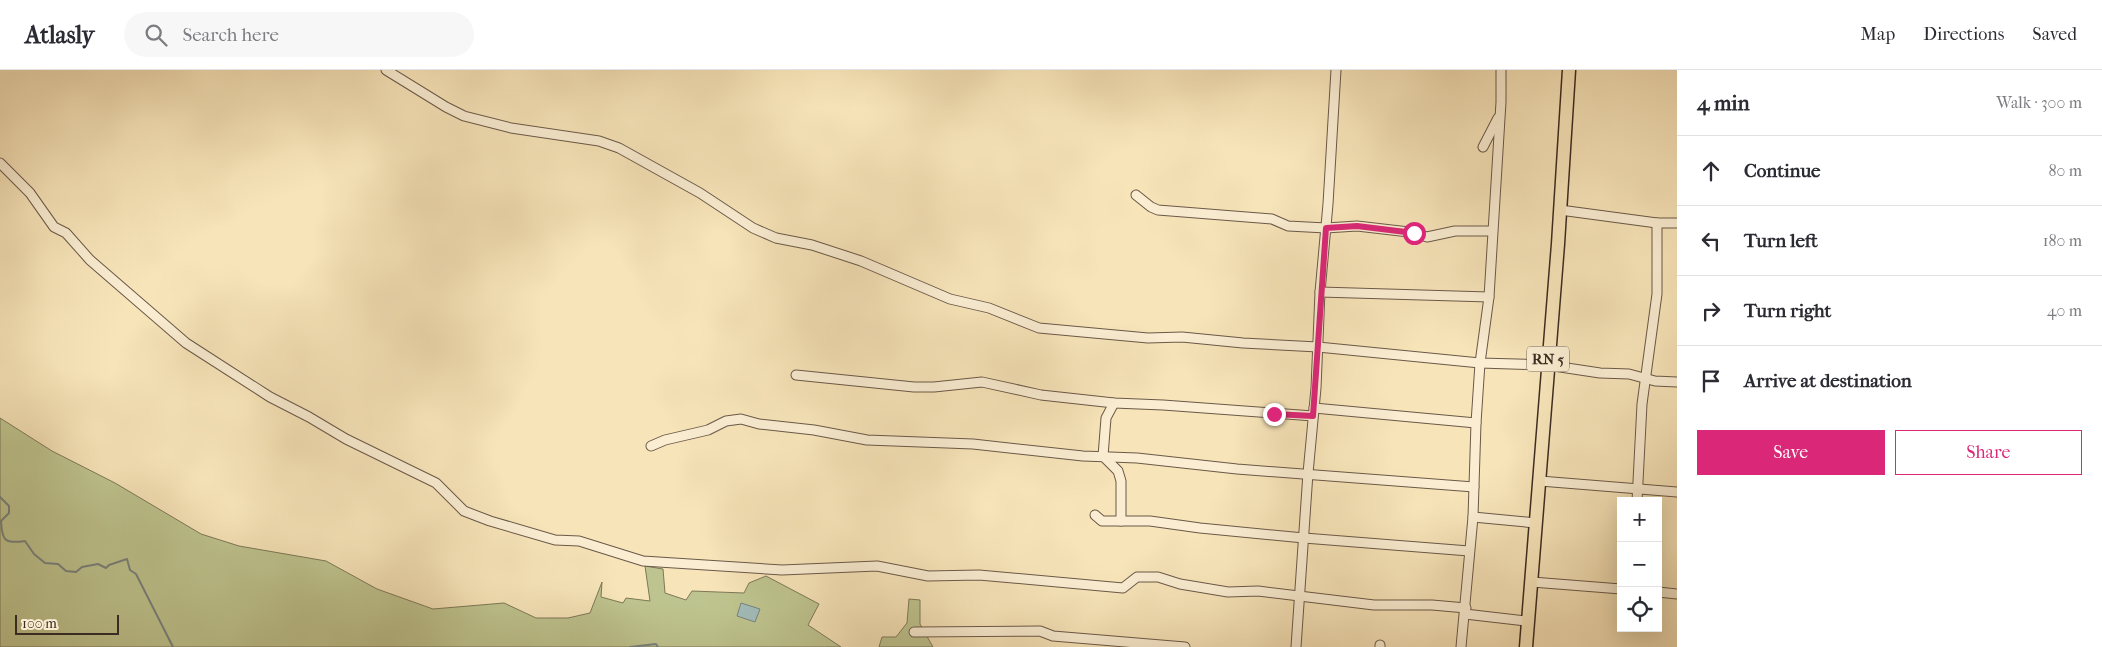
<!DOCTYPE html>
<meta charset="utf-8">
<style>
:root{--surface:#fff;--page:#f7f7f7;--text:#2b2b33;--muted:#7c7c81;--line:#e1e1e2;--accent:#db2777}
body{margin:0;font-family:"IM FELL French Canon",serif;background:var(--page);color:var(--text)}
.controls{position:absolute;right:15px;bottom:15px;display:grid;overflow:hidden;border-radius:0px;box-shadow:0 5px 20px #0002}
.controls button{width:45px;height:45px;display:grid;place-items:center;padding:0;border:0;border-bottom:1px solid var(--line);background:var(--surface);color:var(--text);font:25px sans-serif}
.scale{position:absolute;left:15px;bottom:12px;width:104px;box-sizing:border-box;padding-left:5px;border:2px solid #3c2b22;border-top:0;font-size:14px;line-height:18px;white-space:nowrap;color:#3c2b22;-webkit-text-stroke:4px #faedd2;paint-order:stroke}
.stop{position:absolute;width:15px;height:15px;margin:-11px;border:4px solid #db2777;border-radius:50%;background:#fff}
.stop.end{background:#db2777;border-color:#fff;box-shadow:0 1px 5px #0008}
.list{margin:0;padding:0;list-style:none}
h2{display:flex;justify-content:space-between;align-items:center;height:65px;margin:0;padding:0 20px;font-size:21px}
h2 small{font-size:16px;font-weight:400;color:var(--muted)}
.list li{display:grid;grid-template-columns:32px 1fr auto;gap:15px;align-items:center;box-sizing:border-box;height:70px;padding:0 20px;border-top:1px solid var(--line)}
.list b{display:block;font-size:19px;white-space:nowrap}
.list em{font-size:16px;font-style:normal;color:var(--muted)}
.actions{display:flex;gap:10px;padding:15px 20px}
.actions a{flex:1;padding:11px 0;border:1px solid var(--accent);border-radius:0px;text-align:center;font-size:18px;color:var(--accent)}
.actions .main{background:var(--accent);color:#fff}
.icon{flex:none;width:28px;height:28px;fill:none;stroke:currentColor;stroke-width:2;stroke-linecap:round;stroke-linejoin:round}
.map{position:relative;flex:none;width:1677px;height:577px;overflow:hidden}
header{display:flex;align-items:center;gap:30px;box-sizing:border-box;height:70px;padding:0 25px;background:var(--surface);border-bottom:1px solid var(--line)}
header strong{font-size:24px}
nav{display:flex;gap:28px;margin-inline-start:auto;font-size:18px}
.search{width:350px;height:45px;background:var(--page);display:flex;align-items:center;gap:12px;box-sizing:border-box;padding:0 18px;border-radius:28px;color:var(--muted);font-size:19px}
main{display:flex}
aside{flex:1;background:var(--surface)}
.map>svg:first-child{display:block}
.green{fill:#bec48f;stroke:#7d7858}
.water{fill:#a1bcb9;stroke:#79827d}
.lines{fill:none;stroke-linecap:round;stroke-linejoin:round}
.stream{stroke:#79827d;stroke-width:2}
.street-casing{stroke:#6b5948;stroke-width:11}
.primary-casing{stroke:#3c2b22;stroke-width:15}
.street{stroke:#faedd2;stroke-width:9}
.primary{stroke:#f7e4b9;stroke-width:12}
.route{stroke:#db2777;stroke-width:6}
.labels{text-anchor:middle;stroke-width:4;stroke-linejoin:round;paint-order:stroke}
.shield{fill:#faedd2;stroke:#756557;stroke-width:1}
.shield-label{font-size:15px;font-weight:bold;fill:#3c2b22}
</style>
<header>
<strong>Atlasly</strong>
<div class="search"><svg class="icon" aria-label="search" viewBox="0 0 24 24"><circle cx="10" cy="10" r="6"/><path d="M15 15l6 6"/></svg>Search here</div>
<nav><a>Map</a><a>Directions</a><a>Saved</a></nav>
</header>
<main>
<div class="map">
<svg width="1677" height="577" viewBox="0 0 1677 577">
<rect width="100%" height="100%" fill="#f7e4b9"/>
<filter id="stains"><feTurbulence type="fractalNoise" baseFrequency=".004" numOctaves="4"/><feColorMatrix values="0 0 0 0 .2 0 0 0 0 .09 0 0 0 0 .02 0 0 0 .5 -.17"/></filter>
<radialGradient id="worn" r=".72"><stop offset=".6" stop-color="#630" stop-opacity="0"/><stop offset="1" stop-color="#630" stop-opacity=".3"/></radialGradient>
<g class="green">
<path d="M 0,348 L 52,381 L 115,413 L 201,464 L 239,476 L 326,491 L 377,519 L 433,539 L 504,533 L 536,548 L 568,548 L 590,543 L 602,512 L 601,527 L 623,533 L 626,528 L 650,531 L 645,496 L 663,499 L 665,523 L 686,530 L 692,521 L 744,523 L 749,513 L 766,506 L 819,534 L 808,555 L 841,577 L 0,577 Z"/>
<path d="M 909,529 L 920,530 L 920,554 L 933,577 L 879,577 L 882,567 L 896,567 L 907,553 Z"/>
</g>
<path class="water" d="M 741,533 L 760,539 L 755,552 L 737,546 Z"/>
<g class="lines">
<g class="stream">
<path d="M 0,427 L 9,436 L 9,443 L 1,451 C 2,471 5,474 25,471 L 34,484 L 45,493 L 58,494 L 66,501 L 76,502 L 82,497 L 98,494 L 106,498 L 109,495 L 127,489 L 130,500 L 136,504 L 173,577"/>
<path d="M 630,577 L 656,574 L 658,577"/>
</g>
<defs>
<g id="street">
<path d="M 386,0 L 446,37 L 464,46 L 511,58 L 599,71 L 619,78 L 700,123 L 753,158 L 776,168 L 812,175 L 861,191 L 950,229 L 989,238 L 1039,258 L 1148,268 L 1182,267 L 1243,273 L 1318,277 L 1480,293 L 1547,295 L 1600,303 L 1629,304 L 1655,311 L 1677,312"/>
<path d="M 1483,77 L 1498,48"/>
<path d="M 0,93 L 30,123 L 54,157 L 66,163 L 90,190 L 186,273 L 270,327 L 309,347 L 346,369 L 436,413 L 464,441 L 490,451 L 555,470 L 579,471 L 643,491 L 782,500 L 877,496 L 928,506 L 979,505 L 1123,518 L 1137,507 L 1158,507 L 1180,514 L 1228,522 L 1258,521 L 1374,535 L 1432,535 L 1466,538"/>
<path d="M 1136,125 L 1151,137 L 1158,140 L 1272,149 L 1288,156 L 1326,158 L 1357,156 L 1409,162 L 1427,167 L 1455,161 L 1492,161"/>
<path d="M 1560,140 L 1657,153 L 1677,153"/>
<path d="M 1320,222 L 1489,227"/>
<path d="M 796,305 L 914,317 L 934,317 L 982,312 L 1041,325 L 1114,333 L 1163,335 L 1313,346"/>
<path d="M 1314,338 L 1476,353"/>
<path d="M 651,376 L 665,370 L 708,360 L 726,351 L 741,349 L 759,354 L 814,360 L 867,370 L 973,374 L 1083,386 L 1137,388 L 1237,399 L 1474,417"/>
<path d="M 1103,386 L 1118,401 L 1121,411 L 1121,451"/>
<path d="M 1103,386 L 1106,348 L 1114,333"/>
<path d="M 1540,411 L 1677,422"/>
<path d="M 1637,431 L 1642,334 L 1657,224 L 1657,153"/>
<path d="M 1095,445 L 1102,451 L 1150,451 L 1200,458 L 1304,468 L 1469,481"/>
<path d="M 1473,447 L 1536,453"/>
<path d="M 1532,512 L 1621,519"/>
<path d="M 1658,522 L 1677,524"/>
<path d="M 1465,544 L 1526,551"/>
<path d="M 914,562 L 1040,561 L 1053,566 L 1185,577"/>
<path d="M 1380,575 L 1380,577"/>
<path d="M 1296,577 L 1308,403 L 1316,318 L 1320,222 L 1328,134 L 1336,0"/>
<path d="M 1461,577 L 1473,447 L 1476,353 L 1480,293 L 1489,227 L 1501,32 L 1501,0"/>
</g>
<path id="primary" d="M 1526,577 L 1558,174 L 1569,0"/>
</defs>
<use href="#street" class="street-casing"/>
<use href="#primary" class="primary-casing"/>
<use href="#street" class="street"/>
<use href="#primary" class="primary"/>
</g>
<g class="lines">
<path class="route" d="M 1274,344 L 1313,346 L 1326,158 L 1357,156 L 1414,163"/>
</g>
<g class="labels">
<rect class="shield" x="1527" y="276.5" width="42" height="25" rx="4"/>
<g class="shield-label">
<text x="1548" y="294">RN 5</text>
</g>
</g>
<rect width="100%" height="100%" filter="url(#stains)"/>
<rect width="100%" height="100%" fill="url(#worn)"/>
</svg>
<div class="controls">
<button>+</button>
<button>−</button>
<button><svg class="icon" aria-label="locate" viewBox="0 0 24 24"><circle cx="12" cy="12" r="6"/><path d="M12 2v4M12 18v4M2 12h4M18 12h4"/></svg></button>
</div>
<div class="scale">100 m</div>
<div class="stop" style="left:1414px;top:163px"></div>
<div class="stop end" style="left:1274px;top:344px"></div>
</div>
<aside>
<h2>4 min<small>Walk · 300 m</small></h2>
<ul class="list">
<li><svg class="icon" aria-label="ahead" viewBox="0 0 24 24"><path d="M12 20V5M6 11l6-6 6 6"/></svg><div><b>Continue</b></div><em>80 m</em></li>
<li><svg class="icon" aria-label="left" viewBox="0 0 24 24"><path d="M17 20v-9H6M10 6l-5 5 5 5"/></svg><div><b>Turn left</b></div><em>180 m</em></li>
<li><svg class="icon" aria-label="right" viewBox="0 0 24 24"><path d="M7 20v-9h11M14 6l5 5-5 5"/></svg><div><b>Turn right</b></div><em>40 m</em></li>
<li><svg class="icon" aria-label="arrive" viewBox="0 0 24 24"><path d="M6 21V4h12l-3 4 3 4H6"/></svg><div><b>Arrive at destination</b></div></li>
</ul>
<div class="actions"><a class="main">Save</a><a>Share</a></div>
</aside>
</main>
